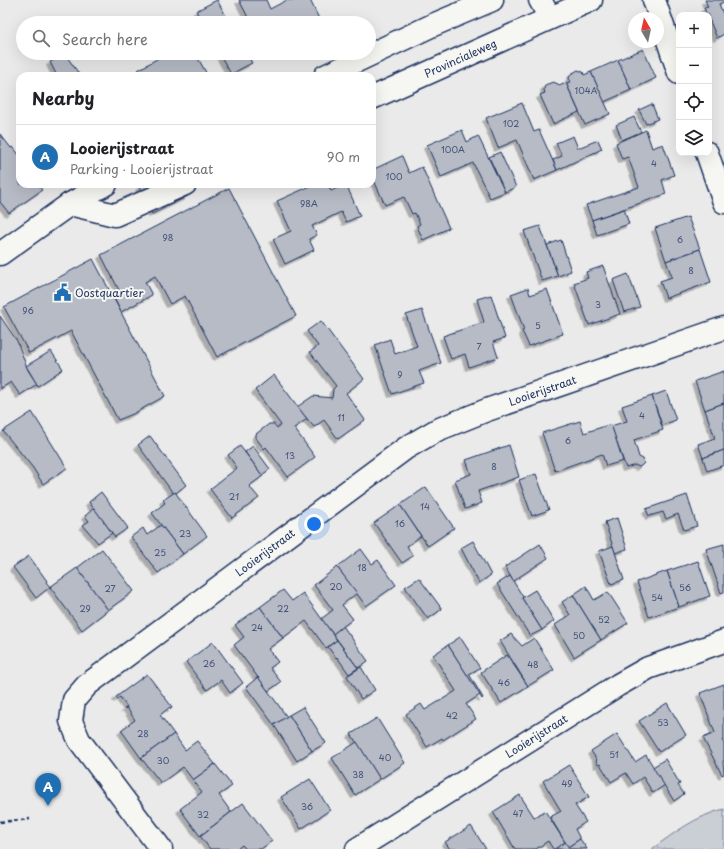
<!DOCTYPE html>
<meta charset="utf-8">
<style>
:root{--surface:#fff;--page:#f6f6f6;--text:#202124;--muted:#757577;--line:#e0e0e0;--accent:#1f6fb2}
body{margin:0;font-family:"Playpen Sans",sans-serif;background:var(--page);color:var(--text)}
.controls{position:absolute;right:12px;top:12px;display:grid;overflow:hidden;border-radius:8px;box-shadow:0 4px 16px #0002}
.controls button{width:36px;height:36px;display:grid;place-items:center;padding:0;border:0;border-bottom:1px solid var(--line);background:var(--surface);color:var(--text);font:20px sans-serif}
.compass{position:absolute;left:628px;top:12px;width:36px;height:36px;border-radius:50%;background:var(--surface);box-shadow:0 4px 16px #0002;rotate:351deg}
.you{position:absolute;left:314px;top:524px;width:14px;height:14px;margin:-10px;border:3px solid #fff;border-radius:50%;background:#1a73e8;box-shadow:0 0 0 6px #1a73e833}
.badge{display:grid;place-items:center;width:26px;height:26px;border-radius:50%;background:var(--accent);color:#fff;font-size:13px;font-weight:700}
.pin{position:absolute;translate:-50% -33px;filter:drop-shadow(0 1px 2px #0008)}
.pin::after{content:'';position:absolute;top:21px;width:14px;height:12px;background:inherit;clip-path:polygon(0 0,100% 0,50% 100%)}
.list{margin:0;padding:0;list-style:none}
h2{display:flex;justify-content:space-between;align-items:center;height:52px;margin:0;padding:0 16px;font-size:17px}
h2 small{font-size:13px;font-weight:400;color:var(--muted)}
.list li{display:grid;grid-template-columns:26px 1fr auto;gap:12px;align-items:center;box-sizing:border-box;height:64px;padding:0 16px;border-top:1px solid var(--line)}
.list b{display:block;font-size:15px;white-space:nowrap}
.list p{margin:0;font-size:13px;white-space:nowrap;color:var(--muted)}
.list em{font-size:13px;font-style:normal;color:var(--muted)}
.icon{flex:none;width:22px;height:22px;fill:none;stroke:currentColor;stroke-width:2;stroke-linecap:round;stroke-linejoin:round}
.map{position:relative;flex:none;width:724px;height:849px;overflow:hidden}
.search{position:absolute;background:var(--surface);box-shadow:0 4px 16px #0002;left:16px;top:16px;width:360px;height:44px;display:flex;align-items:center;gap:10px;box-sizing:border-box;padding:0 14px;border-radius:22px;color:var(--muted);font-size:15px}
.panel{position:absolute;background:var(--surface);box-shadow:0 4px 16px #0002;left:16px;top:72px;width:360px;height:116px;border-radius:12px}
.map>svg:first-child{display:block}
.green{fill:#caced5;stroke:#727e9a}
.building{fill:#b6bbc6;stroke:#1b2f5e;filter:url(#shadow)}
.lines{fill:none;stroke-linecap:round;stroke-linejoin:round}
.minor-casing{stroke:#1b2f5e;stroke-width:25}
.path{stroke:#1b2f5e;stroke-width:2.5;stroke-dasharray:4 3;stroke-linecap:butt}
.minor{stroke:#f6f6f2;stroke-width:22}
.labels{text-anchor:middle;stroke-width:4;stroke-linejoin:round;paint-order:stroke}
.number-label{font-size:9px;fill:#425278}
.street-label{font-size:11px;fill:#1b2f5e;stroke:#f6f6f2}
.poi-label{font-size:11px;fill:#1b2f5e;stroke:#f6f6f2;text-anchor:start}
</style>
<div class="map">
<svg width="724" height="849" viewBox="0 0 724 849">
<defs>
<filter id="shadow"><feDropShadow dx="-3.5" dy="3.5" stdDeviation="0" flood-color="#0004"/></filter>
</defs>
<rect width="100%" height="100%" fill="#e9eae9"/>
<filter id="ink" filterUnits="userSpaceOnUse"><feTurbulence type="fractalNoise" baseFrequency=".025" numOctaves="2"/><feDisplacementMap in="SourceGraphic" scale="8" xChannelSelector="R" yChannelSelector="G"/><feConvolveMatrix kernelMatrix="1 2 1 2 8 2 1 2 1" color-interpolation-filters="sRGB"/></filter>
<g filter="url(#ink)">
<path class="green" d="M 724,809 L 724,849 L 652,849 C 674,833 696,816 724,809 Z"/>
<g class="building">
<path d="M 217,0 L 230,23 L 203,23 L 196,11 Z"/>
<path d="M 239,0 L 266,0 L 270,9 L 287,0 L 310,0 L 321,23 L 263,23 L 261,18 L 251,23 Z"/>
<path d="M 705,0 L 724,0 L 724,2 L 719,4 L 724,16 L 724,34 L 717,38 L 709,19 L 709,15 L 707,15 L 704,8 L 708,7 Z"/>
<path d="M 643,49 L 656,78 L 631,90 L 618,60 Z"/>
<path d="M 167,53 L 195,53 L 208,76 L 132,76 L 139,72 L 138,70 Z"/>
<path d="M 219,53 L 246,53 L 252,63 L 231,74 Z"/>
<path d="M 65,54 L 77,71 L 80,76 L 57,76 L 50,62 Z"/>
<path d="M 618,60 L 631,90 L 604,102 L 591,72 Z"/>
<path d="M 578,70 L 583,72 L 584,75 L 591,72 L 610,114 L 585,125 L 566,83 L 570,82 L 569,78 L 571,74 Z"/>
<path d="M 553,82 L 558,84 L 559,86 L 566,83 L 579,112 L 553,124 L 540,95 L 545,93 L 544,90 L 545,85 Z"/>
<path d="M 522,103 L 534,132 L 539,130 L 557,170 L 534,180 L 517,140 L 498,148 L 486,118 Z"/>
<path d="M 652,104 L 658,119 L 646,124 L 639,110 Z"/>
<path d="M 634,117 L 641,132 L 622,140 L 616,125 Z"/>
<path d="M 462,130 L 467,142 L 478,136 L 505,192 L 490,198 L 473,163 L 441,177 L 427,145 Z"/>
<path d="M 646,130 L 652,148 L 663,144 L 674,175 L 662,180 L 666,194 L 592,220 L 586,205 L 639,187 L 628,157 L 622,159 L 616,143 Z"/>
<path d="M 0,134 L 11,148 L 13,147 L 20,156 L 20,184 L 37,184 L 42,190 L 9,213 L 0,202 Z"/>
<path d="M 573,136 L 578,148 L 598,140 L 602,149 L 557,170 L 553,160 L 562,156 L 556,143 Z"/>
<path d="M 500,152 L 516,187 L 505,192 L 489,157 Z"/>
<path d="M 402,156 L 409,173 L 422,167 L 449,228 L 423,240 L 417,226 L 420,224 L 415,213 L 412,214 L 404,197 L 385,205 L 372,176 L 372,170 Z"/>
<path d="M 144,184 L 183,184 L 188,196 L 152,214 L 139,187 Z"/>
<path d="M 315,184 L 328,184 L 331,191 L 346,184 L 360,216 L 346,222 L 341,212 L 312,226 L 317,235 L 309,239 L 314,250 L 285,264 L 273,239 L 291,231 L 277,201 Z"/>
<path d="M 229,188 L 296,316 L 217,357 L 185,296 L 170,304 L 155,276 L 145,282 L 152,295 L 121,312 L 114,298 L 121,294 L 101,255 Z"/>
<path d="M 624,209 L 629,224 L 597,235 L 592,220 Z"/>
<path d="M 688,217 L 700,249 L 666,261 L 655,228 Z"/>
<path d="M 540,226 L 558,276 L 542,281 L 524,231 Z"/>
<path d="M 561,240 L 571,271 L 558,276 L 547,245 Z"/>
<path d="M 700,249 L 711,282 L 666,298 L 660,281 L 672,277 L 666,261 Z"/>
<path d="M 93,259 L 165,396 L 133,414 L 118,420 L 71,331 L 29,353 L 4,307 Z"/>
<path d="M 603,266 L 620,314 L 589,325 L 574,283 L 588,278 L 586,272 Z"/>
<path d="M 628,274 L 640,307 L 624,312 L 613,280 Z"/>
<path d="M 528,288 L 530,295 L 547,289 L 563,334 L 529,346 L 522,331 L 524,330 L 511,294 Z"/>
<path d="M 491,295 L 505,338 L 493,342 L 498,357 L 469,367 L 465,354 L 451,359 L 443,336 L 484,322 L 477,299 Z"/>
<path d="M 422,310 L 441,363 L 419,371 L 424,383 L 392,394 L 375,345 L 390,339 L 395,354 L 417,346 L 406,315 Z"/>
<path d="M 0,316 L 17,341 L 28,370 L 37,384 L 20,395 L 11,382 L 0,389 Z"/>
<path d="M 321,321 L 364,379 L 346,393 L 365,420 L 338,439 L 324,420 L 314,427 L 297,407 L 313,396 L 332,398 L 333,389 L 336,386 L 310,352 L 318,346 L 307,331 Z"/>
<path d="M 51,351 L 63,369 L 38,386 L 26,366 Z"/>
<path d="M 724,371 L 724,403 L 705,410 L 695,381 Z"/>
<path d="M 274,375 L 307,419 L 294,428 L 315,457 L 288,477 L 266,447 L 264,449 L 256,438 L 256,434 L 269,424 L 274,424 L 277,428 L 281,425 L 255,390 Z"/>
<path d="M 666,391 L 676,420 L 662,425 L 652,396 Z"/>
<path d="M 652,396 L 663,430 L 634,440 L 639,457 L 643,459 L 644,463 L 641,466 L 639,467 L 635,465 L 626,468 L 611,426 L 627,421 L 622,406 Z"/>
<path d="M 724,403 L 724,450 L 703,458 L 698,444 L 715,438 L 705,410 Z"/>
<path d="M 32,412 L 67,468 L 43,484 L 33,468 L 3,431 Z"/>
<path d="M 580,421 L 584,433 L 611,424 L 623,461 L 606,466 L 602,454 L 555,471 L 542,433 Z"/>
<path d="M 150,436 L 186,485 L 176,493 L 173,493 L 138,445 Z"/>
<path d="M 509,445 L 519,477 L 478,491 L 482,503 L 465,509 L 455,480 L 471,474 L 466,460 Z"/>
<path d="M 240,446 L 263,476 L 249,486 L 259,498 L 232,518 L 210,489 L 237,468 L 228,455 Z"/>
<path d="M 253,446 L 270,469 L 262,475 L 245,452 Z"/>
<path d="M 724,450 L 724,465 L 707,471 L 703,458 Z"/>
<path d="M 536,474 L 549,510 L 532,516 L 519,480 Z"/>
<path d="M 426,487 L 454,528 L 428,546 L 400,505 Z"/>
<path d="M 101,492 L 128,528 L 115,537 L 89,502 Z"/>
<path d="M 175,492 L 207,536 L 183,554 L 152,513 L 165,503 L 163,500 Z"/>
<path d="M 687,495 L 697,526 L 684,530 L 678,514 L 666,519 L 663,512 L 649,516 L 646,509 Z"/>
<path d="M 400,505 L 421,536 L 407,546 L 413,556 L 402,563 L 374,523 Z"/>
<path d="M 94,508 L 112,533 L 98,543 L 83,525 L 89,521 L 85,516 Z"/>
<path d="M 617,518 L 627,549 L 615,553 L 605,522 Z"/>
<path d="M 161,525 L 183,554 L 158,573 L 131,537 L 143,528 L 147,535 Z"/>
<path d="M 473,541 L 491,575 L 479,583 L 461,548 Z"/>
<path d="M 540,544 L 548,558 L 513,581 L 505,567 Z"/>
<path d="M 724,544 L 724,592 L 721,593 L 706,549 Z"/>
<path d="M 613,546 L 624,580 L 611,584 L 599,551 Z"/>
<path d="M 102,549 L 134,591 L 108,610 L 77,568 Z"/>
<path d="M 361,549 L 372,564 L 378,560 L 396,585 L 366,606 L 337,567 Z"/>
<path d="M 29,556 L 47,581 L 46,582 L 50,587 L 36,598 L 13,567 Z"/>
<path d="M 698,561 L 710,596 L 679,607 L 667,571 Z"/>
<path d="M 337,567 L 357,593 L 342,605 L 353,619 L 333,634 L 321,619 L 333,610 L 314,585 Z"/>
<path d="M 77,568 L 108,610 L 82,630 L 50,587 Z"/>
<path d="M 667,571 L 679,607 L 649,617 L 637,582 Z"/>
<path d="M 510,576 L 523,597 L 522,598 L 542,630 L 530,636 L 497,584 Z"/>
<path d="M 419,578 L 442,609 L 428,619 L 405,587 Z"/>
<path d="M 586,586 L 594,600 L 608,592 L 628,623 L 601,640 L 573,595 Z"/>
<path d="M 283,590 L 292,601 L 303,593 L 337,640 L 326,648 L 306,621 L 283,638 L 260,607 Z"/>
<path d="M 535,590 L 554,621 L 542,630 L 522,598 Z"/>
<path d="M 573,595 L 601,640 L 574,657 L 555,625 L 570,615 L 562,602 Z"/>
<path d="M 260,607 L 283,638 L 268,649 L 278,662 L 270,668 L 281,682 L 268,691 L 234,645 L 244,637 L 235,625 Z"/>
<path d="M 343,626 L 368,661 L 358,668 L 333,634 Z"/>
<path d="M 511,634 L 522,646 L 534,638 L 554,670 L 528,686 L 500,641 Z"/>
<path d="M 460,637 L 480,668 L 469,674 L 483,698 L 482,699 L 448,645 Z"/>
<path d="M 337,640 L 358,668 L 349,674 L 337,657 L 336,658 L 328,647 Z"/>
<path d="M 213,642 L 243,683 L 230,693 L 221,680 L 207,690 L 186,662 Z"/>
<path d="M 448,645 L 480,695 L 466,704 L 476,719 L 443,740 L 442,738 L 427,747 L 406,714 L 421,704 L 425,710 L 456,691 L 433,655 Z"/>
<path d="M 507,655 L 528,686 L 501,703 L 481,672 Z"/>
<path d="M 361,667 L 375,690 L 361,699 L 347,676 Z"/>
<path d="M 147,674 L 172,707 L 171,709 L 170,707 L 160,715 L 174,734 L 141,758 L 121,730 L 135,720 L 127,708 L 124,709 L 127,707 L 120,697 L 117,699 L 116,697 Z"/>
<path d="M 258,677 L 287,717 L 274,725 L 246,687 Z"/>
<path d="M 724,684 L 724,740 L 722,740 L 724,744 L 724,761 L 723,761 L 724,774 L 722,775 L 703,738 L 715,733 L 700,693 Z"/>
<path d="M 667,703 L 686,735 L 659,752 L 639,721 Z"/>
<path d="M 303,707 L 326,743 L 312,751 L 289,715 Z"/>
<path d="M 289,715 L 312,751 L 297,761 L 274,725 Z"/>
<path d="M 377,718 L 405,763 L 380,779 L 351,734 Z"/>
<path d="M 174,734 L 185,750 L 197,741 L 215,764 L 193,780 L 183,767 L 161,783 L 141,758 Z"/>
<path d="M 617,734 L 635,762 L 646,755 L 665,785 L 653,793 L 643,777 L 633,784 L 626,773 L 611,782 L 600,764 L 598,765 L 596,761 L 597,760 L 591,751 Z"/>
<path d="M 357,742 L 380,779 L 355,795 L 332,758 Z"/>
<path d="M 665,759 L 680,784 L 678,785 L 684,794 L 674,801 L 653,767 Z"/>
<path d="M 215,764 L 232,786 L 219,795 L 231,812 L 200,836 L 180,809 L 202,792 L 193,780 Z"/>
<path d="M 569,765 L 589,797 L 575,805 L 586,822 L 575,829 L 580,839 L 568,847 L 550,817 L 561,811 L 543,781 Z"/>
<path d="M 310,779 L 330,810 L 301,829 L 281,797 Z"/>
<path d="M 520,795 L 534,817 L 545,811 L 565,842 L 555,849 L 553,849 L 548,841 L 536,849 L 515,849 L 493,812 Z"/>
<path d="M 243,803 L 272,841 L 261,849 L 246,849 L 242,845 L 237,849 L 210,849 L 200,836 Z"/>
<path d="M 471,826 L 486,849 L 450,849 L 445,842 Z"/>
<path d="M 580,839 L 587,849 L 570,849 L 568,847 Z"/>
<path d="M 565,842 L 570,849 L 555,849 Z"/>
</g>
<g class="lines">
<defs>
<g id="minor">
<path d="M 540,0 L 550,18"/>
<path d="M 654,0 L 679,73"/>
<path d="M 325,76 L 433,25 L 492,0"/>
<path id="s1" d="M 372,98 L 591,0"/>
<path d="M 707,153 L 724,202"/>
<path d="M 70,204 L 115,215 L 185,184"/>
<path d="M 0,254 L 70,204 L 106,184"/>
<path id="s2" d="M 161,849 L 79,740 L 71,721 L 74,700 L 87,685 L 406,448 L 437,430 L 487,410 L 724,328"/>
<path id="s3" d="M 357,849 L 618,685 L 648,668 L 724,641"/>
</g>
</defs>
<use href="#minor" class="minor-casing"/>
<path class="path" d="M 0,822 L 30,819"/>
<use href="#minor" class="minor"/>
</g>
</g>
<defs>
<symbol id="civic-bare" viewBox="-9 -9 18 18"><path d="M-.6-6.5H3V-4.5H.6V-3L4-1V1h2V6H-6V1h2V-1L-.6-3ZM-1.2 2.5V6h2.4V2.5Z" fill="#1f6fb2" stroke="#f6f6f2" stroke-width="2.5" paint-order="stroke"/></symbol>
</defs>
<g fill-rule="evenodd">
<use href="#civic-bare" x="50" y="280" width="25" height="25"/>
</g>
<g class="labels">
<g class="number-label">
<text x="586" y="94">104A</text>
<text x="511" y="127">102</text>
<text x="453" y="153">100A</text>
<text x="654" y="167">4</text>
<text x="394" y="180">100</text>
<text x="309" y="207">98A</text>
<text x="168" y="241">98</text>
<text x="680" y="243">6</text>
<text x="691" y="274">8</text>
<text x="598" y="308">3</text>
<text x="28" y="314">96</text>
<text x="538" y="329">5</text>
<text x="479" y="350">7</text>
<text x="400" y="378">9</text>
<text x="642" y="419">4</text>
<text x="341" y="421">11</text>
<text x="568" y="444">6</text>
<text x="290" y="459">13</text>
<text x="494" y="470">8</text>
<text x="234" y="500">21</text>
<text x="425" y="510">14</text>
<text x="400" y="527">16</text>
<text x="185" y="537">23</text>
<text x="160" y="556">25</text>
<text x="362" y="571">18</text>
<text x="336" y="590">20</text>
<text x="685" y="591">56</text>
<text x="110" y="592">27</text>
<text x="657" y="601">54</text>
<text x="85" y="612">29</text>
<text x="283" y="612">22</text>
<text x="604" y="623">52</text>
<text x="257" y="631">24</text>
<text x="579" y="639">50</text>
<text x="209" y="667">26</text>
<text x="533" y="668">48</text>
<text x="504" y="686">46</text>
<text x="452" y="719">42</text>
<text x="663" y="726">53</text>
<text x="143" y="737">28</text>
<text x="614" y="758">51</text>
<text x="385" y="761">40</text>
<text x="163" y="764">30</text>
<text x="358" y="778">38</text>
<text x="567" y="787">49</text>
<text x="307" y="810">36</text>
<text x="518" y="817">47</text>
<text x="203" y="818">32</text>
</g>
<g class="street-label">
<text dy="4" stroke="none"><textPath href="#s1" startOffset="97">Provincialeweg</textPath></text>
<text dy="4" stroke="none"><textPath href="#s2" startOffset="744">Looierijstraat</textPath></text>
<text dy="4" stroke="none"><textPath href="#s2" startOffset="420">Looierijstraat</textPath></text>
<text dy="4" stroke="none"><textPath href="#s3" startOffset="212">Looierijstraat</textPath></text>
</g>
<g class="poi-label">
<text x="75" y="297">Oostquartier</text>
</g>
</g>
</svg>
<div class="controls">
<button>+</button>
<button>−</button>
<button><svg class="icon" aria-label="locate" viewBox="0 0 24 24"><circle cx="12" cy="12" r="6"/><path d="M12 2v4M12 18v4M2 12h4M18 12h4"/></svg></button>
<button><svg class="icon" aria-label="layers" viewBox="0 0 24 24"><path d="M12 4l9 5-9 5-9-5zM3 14l9 5 9-5"/></svg></button>
</div>
<svg class="compass" viewBox="-18 -18 36 36"><path d="M0-13l5 13h-10z" fill="#e53935"/><path d="M0 13l5-13h-10z" fill="#757577"/></svg>
<div class="you"></div>
<div class="pin badge" style="left:48px;top:806px">A</div>
<div class="search"><svg class="icon" aria-label="search" viewBox="0 0 24 24"><circle cx="10" cy="10" r="6"/><path d="M15 15l6 6"/></svg>Search here</div>
<section class="panel">
<h2>Nearby<small></small></h2>
<ul class="list">
<li><span class="badge">A</span><div><b>Looierijstraat</b><p>Parking · Looierijstraat</p></div><em>90 m</em></li>
</ul>
</section>
</div>
